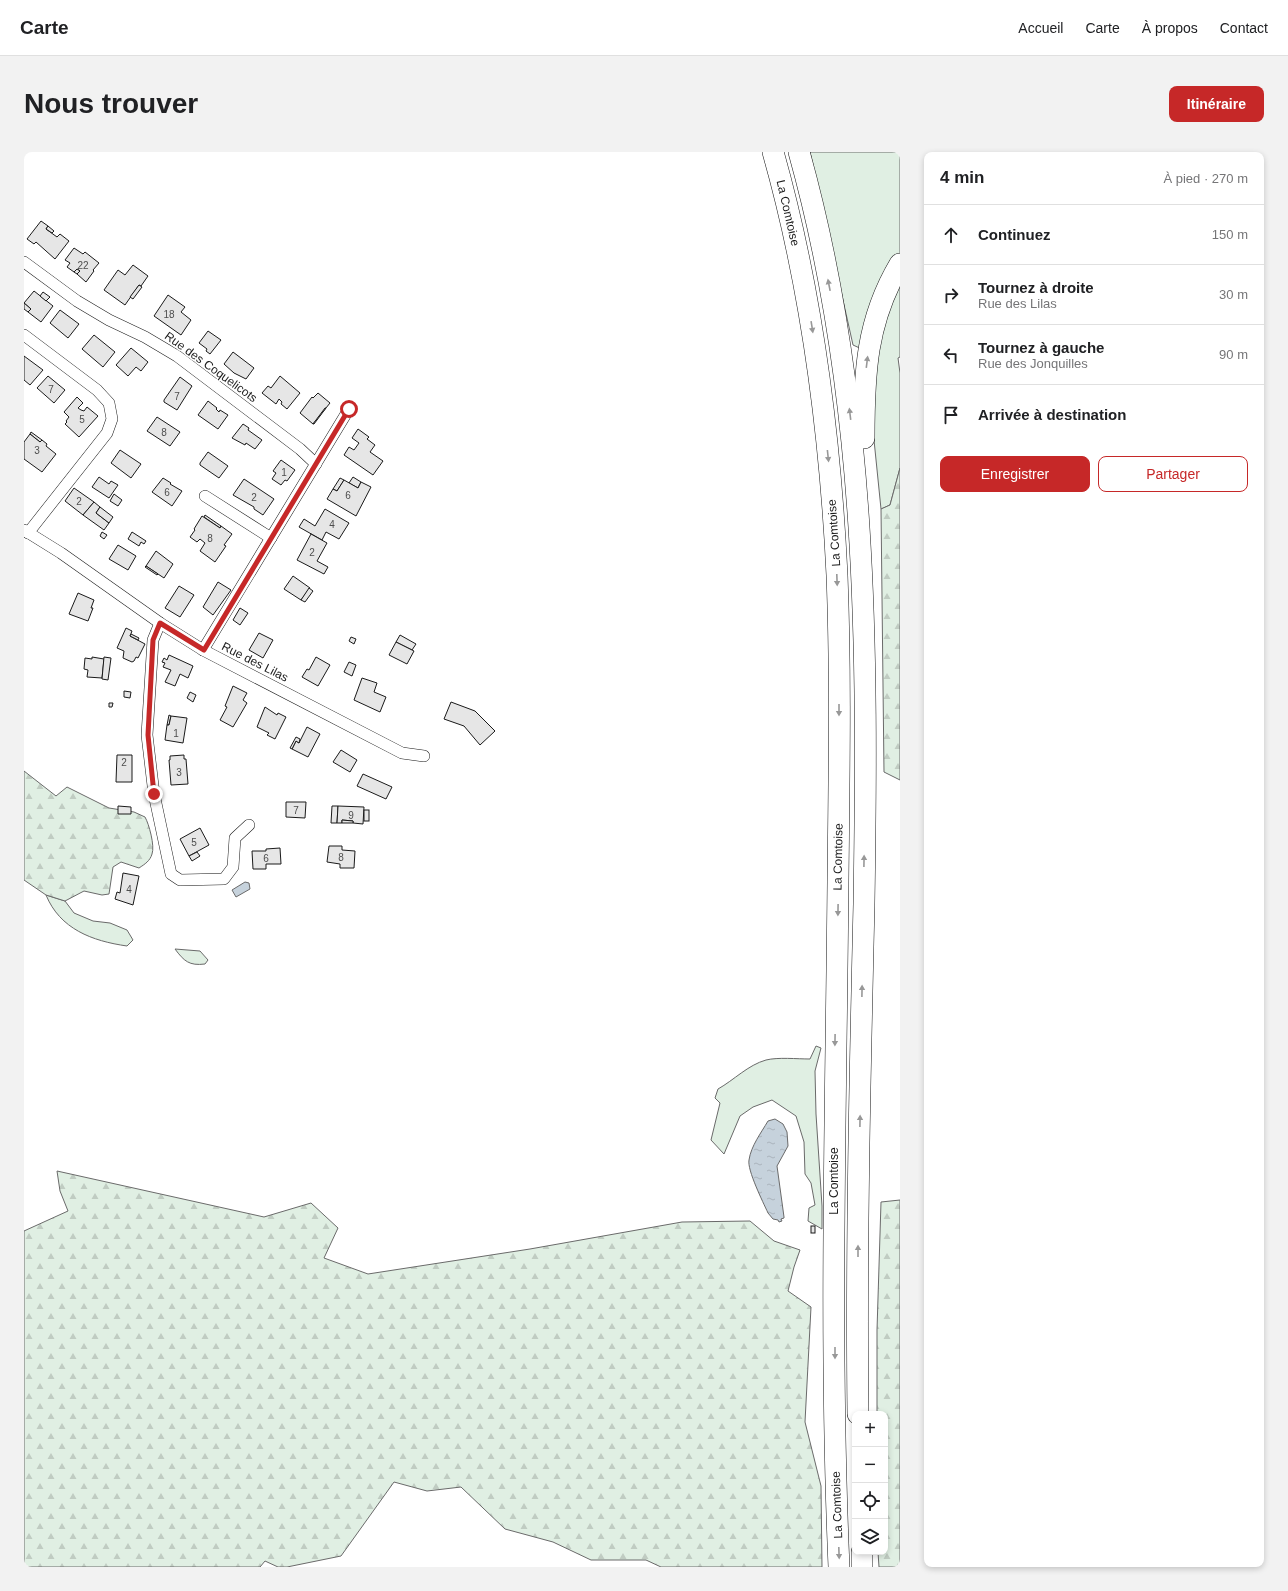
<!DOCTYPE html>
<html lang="fr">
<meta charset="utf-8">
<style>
:root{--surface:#fff;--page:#f2f2f2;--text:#202124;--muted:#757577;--line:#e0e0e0;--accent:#c62828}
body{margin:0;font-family:Arial,sans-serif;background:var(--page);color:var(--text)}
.controls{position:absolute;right:12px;bottom:12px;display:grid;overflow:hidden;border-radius:8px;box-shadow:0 2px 6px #0003}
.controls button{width:36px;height:36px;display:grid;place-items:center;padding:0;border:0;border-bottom:1px solid var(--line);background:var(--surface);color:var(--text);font:20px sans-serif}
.stop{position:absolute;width:12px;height:12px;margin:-9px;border:3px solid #c62828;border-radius:50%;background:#fff}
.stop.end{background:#c62828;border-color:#fff;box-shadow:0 1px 4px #0008}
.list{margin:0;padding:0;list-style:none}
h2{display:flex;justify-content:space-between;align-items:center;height:52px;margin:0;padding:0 16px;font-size:17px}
h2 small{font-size:13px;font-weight:400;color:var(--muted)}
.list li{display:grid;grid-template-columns:26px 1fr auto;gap:12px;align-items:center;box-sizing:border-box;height:60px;padding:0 16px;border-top:1px solid var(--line)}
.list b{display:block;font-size:15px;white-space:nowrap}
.list p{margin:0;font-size:13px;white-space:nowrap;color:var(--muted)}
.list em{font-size:13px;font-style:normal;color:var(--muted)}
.actions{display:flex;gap:8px;padding:12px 16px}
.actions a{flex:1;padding:9px 0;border:1px solid var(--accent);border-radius:8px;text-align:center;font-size:14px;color:var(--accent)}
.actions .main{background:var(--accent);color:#fff}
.icon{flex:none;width:22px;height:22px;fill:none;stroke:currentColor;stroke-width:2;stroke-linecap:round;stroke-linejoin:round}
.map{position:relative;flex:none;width:876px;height:1415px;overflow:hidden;border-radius:8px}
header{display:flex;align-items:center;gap:24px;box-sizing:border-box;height:56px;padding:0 20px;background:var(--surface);border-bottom:1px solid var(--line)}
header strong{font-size:19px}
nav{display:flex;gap:22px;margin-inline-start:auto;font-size:14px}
.intro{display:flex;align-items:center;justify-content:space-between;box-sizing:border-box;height:96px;padding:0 24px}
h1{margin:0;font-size:28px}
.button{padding:10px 18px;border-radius:8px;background:var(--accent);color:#fff;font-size:14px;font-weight:700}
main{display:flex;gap:24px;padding:0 24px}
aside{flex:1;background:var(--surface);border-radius:8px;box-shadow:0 2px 6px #0003}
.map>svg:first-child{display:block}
.green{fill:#e0efe3;stroke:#6a6a6a}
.forest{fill:url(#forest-firs);stroke:#6a6a6a}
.water{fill:url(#water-ripples);stroke:#6a6a6a}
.building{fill:#e6e6e6;stroke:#1a1a1a}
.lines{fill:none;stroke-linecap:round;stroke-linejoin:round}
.street-casing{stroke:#1a1a1a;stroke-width:12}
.highway-casing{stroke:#1a1a1a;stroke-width:22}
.street{stroke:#fff;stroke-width:11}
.highway{stroke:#fff;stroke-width:21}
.oneway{fill:#989898}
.route{stroke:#c62828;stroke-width:5}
.labels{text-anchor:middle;stroke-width:3;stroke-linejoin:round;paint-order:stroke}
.number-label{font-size:10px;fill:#4d4d4d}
.street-label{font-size:12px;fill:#1a1a1a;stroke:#fff}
</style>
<header>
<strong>Carte</strong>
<nav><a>Accueil</a><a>Carte</a><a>À propos</a><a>Contact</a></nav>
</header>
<div class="intro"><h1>Nous trouver</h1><a class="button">Itinéraire</a></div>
<main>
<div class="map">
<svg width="876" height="1415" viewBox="0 0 876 1415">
<defs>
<pattern id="forest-firs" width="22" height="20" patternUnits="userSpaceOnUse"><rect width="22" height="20" fill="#e0efe3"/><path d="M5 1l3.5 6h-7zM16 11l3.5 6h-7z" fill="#c0ccc2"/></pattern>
<pattern id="water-ripples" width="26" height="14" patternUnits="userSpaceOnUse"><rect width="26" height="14" fill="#c6d2dc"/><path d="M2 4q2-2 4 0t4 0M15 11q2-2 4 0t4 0" fill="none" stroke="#aab4bc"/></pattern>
</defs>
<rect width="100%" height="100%" fill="#fff"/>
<g class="green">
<path d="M 786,0 L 876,0 L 876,205 L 874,206 L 876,221 L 876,316 L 866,353 L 857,357 L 850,288 L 851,203 L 829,193 Z"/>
<path d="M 22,743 L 41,749 L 50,761 L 69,769 L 86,771 L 103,778 L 109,788 L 103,794 C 68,789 36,777 22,743 Z"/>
<path d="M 151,797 L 176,799 L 184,808 L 181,812 C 165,814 160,809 151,797 Z"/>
<path d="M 792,894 L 797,896 L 791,919 L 792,962 L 798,1054 L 798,1077 L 784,1069 L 785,1056 L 791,1053 L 787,1031 L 781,1022 L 780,990 L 772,964 L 748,948 L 729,955 L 716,964 L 700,1002 L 687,988 L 696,951 L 691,946 L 694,937 C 710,928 724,913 742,908 C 754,905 773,907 786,907 Z"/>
</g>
<g class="forest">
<path d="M 876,316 L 876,628 L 860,620 L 857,357 L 866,353 Z"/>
<path d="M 0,619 L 32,644 L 43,635 L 85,656 L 110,660 L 121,665 C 125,672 131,694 128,702 C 126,709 121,712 115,716 L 97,710 L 89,715 L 85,742 L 78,743 L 60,739 L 41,749 L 22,743 L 0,728 Z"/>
<path d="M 33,1019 L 240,1065 L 287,1051 L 314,1076 L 300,1106 L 344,1122 L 506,1097 L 658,1070 L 726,1069 L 750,1089 L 776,1098 L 770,1115 L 764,1139 L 787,1155 L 781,1270 L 797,1334 L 798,1415 L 637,1415 L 622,1408 L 567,1408 L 529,1390 L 481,1377 L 437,1335 L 403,1339 L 370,1330 L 317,1404 L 263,1415 L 254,1415 L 241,1409 L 236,1415 L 0,1415 L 0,1079 L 44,1059 L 36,1039 Z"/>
<path d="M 876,1048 L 876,1415 L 855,1415 L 854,1400 L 861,1400 L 861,1262 L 853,1262 L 853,1178 L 857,1050 Z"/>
</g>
<g class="water">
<path d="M 221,730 L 225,731 L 226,737 L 212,745 L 208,738 Z"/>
<path d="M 751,967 L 759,972 L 763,980 L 764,994 L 753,1014 L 760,1065 L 760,1066 L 757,1067 L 758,1069 L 755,1070 L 754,1068 L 749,1067 L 744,1061 C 739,1050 723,1018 725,1008 C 727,994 737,981 744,969 Z"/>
</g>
<g class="building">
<path d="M 17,69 L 24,74 L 22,77 L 33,85 L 36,82 L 45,89 L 31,107 L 12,90 L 10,92 L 3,87 Z"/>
<path d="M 24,74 L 30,79 L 28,81 L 22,77 Z"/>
<path d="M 50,96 L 59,102 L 61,100 L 75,111 L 69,118 L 70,119 L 62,130 L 53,122 L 56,119 L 53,117 L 50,120 L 43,115 L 46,111 L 41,108 Z"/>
<path d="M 109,113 L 124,124 L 117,134 L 115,133 L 101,153 L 80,138 L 94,118 L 101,123 Z"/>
<path d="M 53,117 L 56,119 L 53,122 L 50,120 Z"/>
<path d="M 115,133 L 118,135 L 109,147 L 106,145 Z"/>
<path d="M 10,139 L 29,154 L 17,170 L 4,160 L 7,157 L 0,151 Z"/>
<path d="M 19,140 L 26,145 L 22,149 L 16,144 Z"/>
<path d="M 144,143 L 161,155 L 157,160 L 167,168 L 157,183 L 130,164 Z"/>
<path d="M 0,151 L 7,157 L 4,160 L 0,157 Z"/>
<path d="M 36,158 L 55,172 L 44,186 L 26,171 Z"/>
<path d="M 184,179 L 197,188 L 186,202 L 182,199 L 183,197 L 175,191 Z"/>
<path d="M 70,183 L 91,200 L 79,215 L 58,197 Z"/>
<path d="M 107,196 L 124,210 L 117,219 L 112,215 L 104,224 L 92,213 Z"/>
<path d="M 209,200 L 230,216 L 222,227 L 210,221 L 200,212 Z"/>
<path d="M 0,204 L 19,218 L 6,233 L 0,228 Z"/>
<path d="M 24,224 L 41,238 L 30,251 L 13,236 Z"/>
<path d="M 256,224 L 276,241 L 263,257 L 257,252 L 258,250 L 255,247 L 252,252 L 238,241 L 244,234 L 247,236 Z"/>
<path d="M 156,225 L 168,234 L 153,258 L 140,250 L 140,248 Z"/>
<path d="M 294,241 L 306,251 L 289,272 L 276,261 L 288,245 L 289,246 Z"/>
<path d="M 53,245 L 59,251 L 54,256 L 57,258 L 60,259 L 63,255 L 74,264 L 55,285 L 41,272 L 43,270 L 42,269 L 45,265 L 40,260 Z"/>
<path d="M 184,249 L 193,256 L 192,257 L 195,260 L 196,258 L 204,263 L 194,277 L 174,263 Z"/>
<path d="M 301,256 L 302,256 L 290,272 L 289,272 Z"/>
<path d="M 133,265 L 156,280 L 146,294 L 123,279 Z"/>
<path d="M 219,272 L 225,276 L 224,278 L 238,288 L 231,297 L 222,291 L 221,293 L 208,286 Z"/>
<path d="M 334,277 L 345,285 L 343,287 L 351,293 L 346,300 L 359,309 L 349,323 L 320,303 L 325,295 L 330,298 L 335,291 L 328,286 Z"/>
<path d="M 7,280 L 18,288 L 16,290 L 6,282 Z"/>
<path d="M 6,282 L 16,290 L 18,288 L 23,292 L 22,294 L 32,302 L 18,320 L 0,307 L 0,290 Z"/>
<path d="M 96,298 L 117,312 L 107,326 L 87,311 Z"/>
<path d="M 184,300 L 204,314 L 195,326 L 176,313 L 176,311 Z"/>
<path d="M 257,308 L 271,318 L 263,329 L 261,328 L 257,333 L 248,327 L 252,321 L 249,319 Z"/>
<path d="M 75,325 L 85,332 L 87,329 L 94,333 L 85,346 L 68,335 Z"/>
<path d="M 329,325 L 337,330 L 334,336 L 325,331 Z"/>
<path d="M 139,326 L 147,331 L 146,332 L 158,339 L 148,354 L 128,340 Z"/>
<path d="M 316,326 L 320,328 L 313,339 L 309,337 Z"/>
<path d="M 220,327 L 250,347 L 239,363 L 230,357 L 230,355 L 209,343 Z"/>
<path d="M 320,328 L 334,336 L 337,330 L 347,335 L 332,364 L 303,347 L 309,337 L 313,339 Z"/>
<path d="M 50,336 L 70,350 L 59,363 L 41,349 Z"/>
<path d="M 90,342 L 98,348 L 94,354 L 86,349 Z"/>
<path d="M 70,350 L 76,355 L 72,361 L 85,371 L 80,378 L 59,363 Z"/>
<path d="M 76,355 L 89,365 L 85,371 L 72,361 Z"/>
<path d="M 301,357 L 325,371 L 315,387 L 302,380 L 298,388 L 275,375 L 280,367 L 291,374 Z"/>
<path d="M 181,363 L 197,374 L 196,376 L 180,365 Z"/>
<path d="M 178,364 L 196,376 L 197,374 L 208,382 L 200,393 L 202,394 L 191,410 L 176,399 L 181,391 L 176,387 L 173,390 L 166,385 L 171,378 L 170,377 Z"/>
<path d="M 78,380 L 83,383 L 80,387 L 76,384 Z"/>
<path d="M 108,380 L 122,389 L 120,392 L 117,390 L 115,394 L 104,387 Z"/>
<path d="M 287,382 L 303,391 L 293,409 L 304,415 L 300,422 L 273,408 Z"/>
<path d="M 94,393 L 112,404 L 104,418 L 85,407 Z"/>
<path d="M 132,399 L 149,412 L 140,426 L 122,414 Z"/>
<path d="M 122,414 L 134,422 L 133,423 L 121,415 Z"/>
<path d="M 269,424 L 286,436 L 277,448 L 260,437 Z"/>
<path d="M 194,430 L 207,438 L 189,463 L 179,455 Z"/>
<path d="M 155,434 L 170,443 L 156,465 L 141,456 Z"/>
<path d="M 285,436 L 289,439 L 281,450 L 277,448 Z"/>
<path d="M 54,441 L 70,448 L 67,456 L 69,456 L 64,469 L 45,462 Z"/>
<path d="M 216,456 L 224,461 L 216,473 L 209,468 Z"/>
<path d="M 102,476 L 108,479 L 106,484 L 121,492 L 114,506 L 112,505 L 110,509 L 108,510 L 99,506 L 100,499 L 93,496 Z"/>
<path d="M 235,481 L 249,488 L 239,506 L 225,498 Z"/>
<path d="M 107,482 L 115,486 L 114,488 L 106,484 Z"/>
<path d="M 376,483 L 392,492 L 388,498 L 372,490 Z"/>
<path d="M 327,485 L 332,487 L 330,492 L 325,489 Z"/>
<path d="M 372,490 L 390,499 L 383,512 L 365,503 Z"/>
<path d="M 145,503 L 169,514 L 164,526 L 156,522 L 151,534 L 141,530 L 147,518 L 139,515 L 141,511 L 138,510 L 140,506 L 143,508 Z"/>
<path d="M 68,505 L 80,507 L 78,526 L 63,525 L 64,518 L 60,517 L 61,506 L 68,507 Z"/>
<path d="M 80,505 L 87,506 L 84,528 L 78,527 Z"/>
<path d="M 292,505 L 306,513 L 294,534 L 278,525 L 283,517 L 285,518 Z"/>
<path d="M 325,510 L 332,513 L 328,524 L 320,520 Z"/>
<path d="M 338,526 L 353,531 L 350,540 L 362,545 L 356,560 L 330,548 Z"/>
<path d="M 209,534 L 223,541 L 219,548 L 223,551 L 209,575 L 196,568 L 203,555 L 201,554 Z"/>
<path d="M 100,539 L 107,540 L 106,546 L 100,545 Z"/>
<path d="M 166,540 L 172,543 L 169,550 L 163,546 Z"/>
<path d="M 427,550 L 451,559 L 471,579 L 456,593 L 440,574 L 420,567 Z"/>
<path d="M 85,551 L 89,551 L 88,555 L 85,555 Z"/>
<path d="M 241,555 L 253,563 L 254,561 L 262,565 L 251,587 L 243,583 L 245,581 L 233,575 Z"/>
<path d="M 145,563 L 147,564 L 145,573 L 143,573 Z"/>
<path d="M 147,564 L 163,566 L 159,591 L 141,588 L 143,573 L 145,573 Z"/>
<path d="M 283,575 L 296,582 L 284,605 L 268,597 L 272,589 L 275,591 Z"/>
<path d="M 272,585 L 276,587 L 275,591 L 272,589 L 268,597 L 266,596 Z"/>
<path d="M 317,598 L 333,608 L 326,620 L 309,610 Z"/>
<path d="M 93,603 L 108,603 L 108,630 L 92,630 Z"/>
<path d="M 160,603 L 160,607 L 162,607 L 164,632 L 147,633 L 145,608 L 146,608 L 146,604 Z"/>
<path d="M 339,622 L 368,635 L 362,647 L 333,634 Z"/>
<path d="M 262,650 L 282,650 L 281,666 L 262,665 Z"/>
<path d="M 94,654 L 107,655 L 107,662 L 94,662 Z"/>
<path d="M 308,654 L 314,654 L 313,671 L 307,671 Z"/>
<path d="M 314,654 L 340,655 L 339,672 L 329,671 L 329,669 L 318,668 L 318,671 L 313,671 Z"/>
<rect x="340" y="658" width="5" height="11"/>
<path d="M 318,668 L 329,669 L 329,671 L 318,671 Z"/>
<path d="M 176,676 L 185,693 L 165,704 L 156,687 Z"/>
<path d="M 305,694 L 318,694 L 318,698 L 331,699 L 330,716 L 316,716 L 316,712 L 303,710 Z"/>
<path d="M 256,696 L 257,712 L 242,712 L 242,717 L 229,717 L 228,699 L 242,699 L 242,697 Z"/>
<path d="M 173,700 L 176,704 L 168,709 L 165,704 Z"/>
<path d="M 99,721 L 115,724 L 109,753 L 91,747 L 93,740 L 96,741 Z"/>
<rect x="787" y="1074" width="4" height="7"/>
</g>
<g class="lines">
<defs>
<g id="street">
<path d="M 0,110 L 53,149 L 85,168 L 121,185 L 153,204 L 276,297 L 292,312"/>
<path d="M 0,183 L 73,238 L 85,251 L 88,267 L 83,281 L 4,381"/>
<path d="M 181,344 L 247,386"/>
<path d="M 0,378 L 37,401 L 136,471 L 179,498 L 378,601 L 400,604"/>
<path d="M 136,471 L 129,488 L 123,583 L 130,642 L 147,722 L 156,728 L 200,727 L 209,715 L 211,686 L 225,673"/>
<path d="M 179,498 L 325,257"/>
</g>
<g id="highway">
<path d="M 749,0 C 788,138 806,280 813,423 C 817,525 815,627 814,730 C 812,958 805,1187 815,1415"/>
<path d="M 775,0 C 844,247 844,498 840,752 C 836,922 832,1092 834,1262"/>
<path d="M 840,286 C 840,222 842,169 876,112"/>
<path d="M 838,1400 L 838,1415"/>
</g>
</defs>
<use href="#street" class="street-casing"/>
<use href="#highway" class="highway-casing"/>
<use href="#street" class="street"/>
<use href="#highway" class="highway"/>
</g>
<defs><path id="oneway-solid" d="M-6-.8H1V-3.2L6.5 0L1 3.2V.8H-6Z"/></defs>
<g class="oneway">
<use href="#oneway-solid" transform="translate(805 133) rotate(-101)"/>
<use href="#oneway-solid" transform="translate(788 175) rotate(81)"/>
<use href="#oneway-solid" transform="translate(843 210) rotate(-83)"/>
<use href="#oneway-solid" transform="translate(826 262) rotate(-97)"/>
<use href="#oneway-solid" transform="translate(804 304) rotate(84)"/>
<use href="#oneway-solid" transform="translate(813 428) rotate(88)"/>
<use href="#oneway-solid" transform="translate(815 558) rotate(90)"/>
<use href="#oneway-solid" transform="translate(840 709) rotate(-89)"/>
<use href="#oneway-solid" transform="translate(814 758) rotate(91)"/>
<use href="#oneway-solid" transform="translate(838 839) rotate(-89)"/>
<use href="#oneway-solid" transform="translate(811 888) rotate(91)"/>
<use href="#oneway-solid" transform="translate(836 969) rotate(-89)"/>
<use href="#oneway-solid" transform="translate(834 1099) rotate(-90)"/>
<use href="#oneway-solid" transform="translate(811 1201) rotate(90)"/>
<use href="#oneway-solid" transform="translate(815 1401) rotate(88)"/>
</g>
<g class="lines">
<path class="route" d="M 130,642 L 124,583 L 129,488 L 136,471 L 180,498 L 325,257"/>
</g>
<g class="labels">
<g class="number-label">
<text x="59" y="117">22</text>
<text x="145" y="166">18</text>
<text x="27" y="241">7</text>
<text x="153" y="248">7</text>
<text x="58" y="271">5</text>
<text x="140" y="284">8</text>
<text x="13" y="302">3</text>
<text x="260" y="324">1</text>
<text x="143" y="344">6</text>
<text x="324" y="347">6</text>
<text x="230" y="349">2</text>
<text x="55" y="353">2</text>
<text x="308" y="376">4</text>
<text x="186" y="390">8</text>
<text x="288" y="404">2</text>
<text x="152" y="585">1</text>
<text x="100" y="614">2</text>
<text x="155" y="624">3</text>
<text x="272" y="662">7</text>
<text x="327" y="667">9</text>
<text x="170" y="694">5</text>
<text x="317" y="709">8</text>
<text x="242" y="710">6</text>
<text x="105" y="741">4</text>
</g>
<g class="street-label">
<text transform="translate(764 61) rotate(77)" y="4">La Comtoise</text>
<text transform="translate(187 215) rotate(36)" y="4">Rue des Coquelicots</text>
<text transform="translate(810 381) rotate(-94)" y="4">La Comtoise</text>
<text transform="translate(231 510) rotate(27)" y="4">Rue des Lilas</text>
<text transform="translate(814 705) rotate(-89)" y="4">La Comtoise</text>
<text transform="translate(810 1029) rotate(-90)" y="4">La Comtoise</text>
<text transform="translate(813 1353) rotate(-92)" y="4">La Comtoise</text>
</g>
</g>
</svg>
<div class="controls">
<button>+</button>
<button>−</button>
<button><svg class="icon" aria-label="locate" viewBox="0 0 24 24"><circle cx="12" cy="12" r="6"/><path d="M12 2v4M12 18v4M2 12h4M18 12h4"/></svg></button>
<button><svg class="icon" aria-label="layers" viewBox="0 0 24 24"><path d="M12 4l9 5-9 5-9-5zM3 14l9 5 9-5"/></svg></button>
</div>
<div class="stop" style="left:325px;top:257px"></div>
<div class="stop end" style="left:130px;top:642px"></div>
</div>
<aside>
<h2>4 min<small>À pied · 270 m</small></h2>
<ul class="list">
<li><svg class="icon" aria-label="ahead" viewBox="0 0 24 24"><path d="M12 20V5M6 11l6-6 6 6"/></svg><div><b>Continuez</b></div><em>150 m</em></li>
<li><svg class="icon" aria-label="right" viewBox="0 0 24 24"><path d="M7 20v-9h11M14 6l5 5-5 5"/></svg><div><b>Tournez à droite</b><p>Rue des Lilas</p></div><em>30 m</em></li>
<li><svg class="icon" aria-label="left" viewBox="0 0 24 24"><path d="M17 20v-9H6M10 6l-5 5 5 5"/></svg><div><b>Tournez à gauche</b><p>Rue des Jonquilles</p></div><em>90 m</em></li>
<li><svg class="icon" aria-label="arrive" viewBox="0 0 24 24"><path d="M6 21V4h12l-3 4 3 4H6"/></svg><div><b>Arrivée à destination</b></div></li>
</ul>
<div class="actions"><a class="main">Enregistrer</a><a>Partager</a></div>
</aside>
</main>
